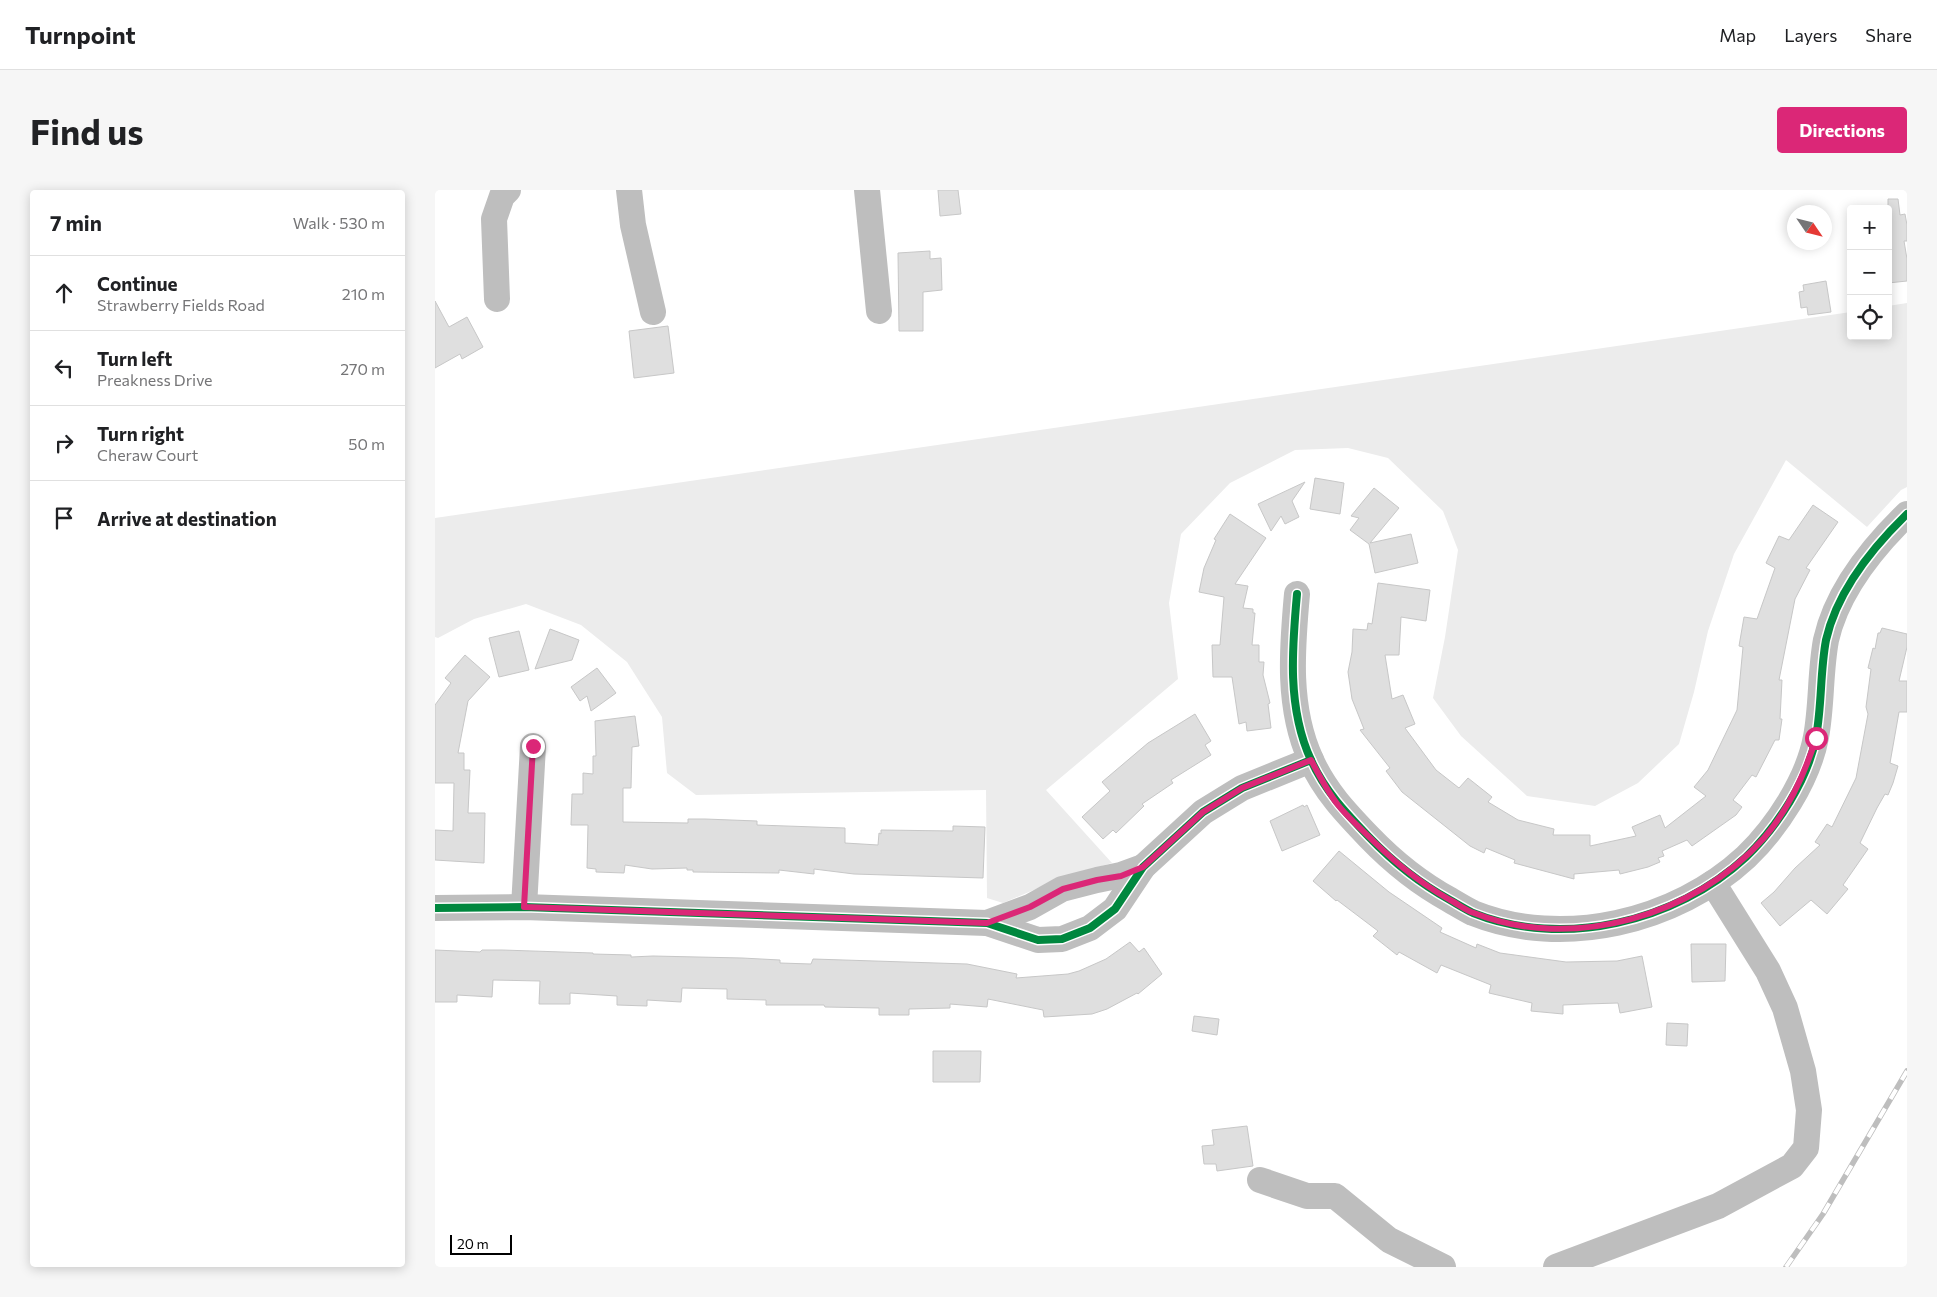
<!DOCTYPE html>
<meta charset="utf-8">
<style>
:root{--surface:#fff;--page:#f6f6f6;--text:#202124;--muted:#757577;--line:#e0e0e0;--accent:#db2777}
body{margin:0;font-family:Commissioner,sans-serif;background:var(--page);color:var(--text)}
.controls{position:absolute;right:15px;top:15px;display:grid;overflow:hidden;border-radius:5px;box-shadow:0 2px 12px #0003}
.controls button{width:45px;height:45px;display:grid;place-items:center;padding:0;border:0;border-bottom:1px solid var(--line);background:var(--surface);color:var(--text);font:25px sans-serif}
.compass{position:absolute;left:1352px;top:15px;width:45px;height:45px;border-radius:50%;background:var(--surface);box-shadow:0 2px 12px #0003;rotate:125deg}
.scale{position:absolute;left:15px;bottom:12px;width:62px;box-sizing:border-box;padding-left:5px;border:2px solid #000;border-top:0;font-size:14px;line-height:18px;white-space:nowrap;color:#000;-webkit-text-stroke:4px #fff;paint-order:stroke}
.stop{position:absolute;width:15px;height:15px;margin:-11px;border:4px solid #db2777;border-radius:50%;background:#fff}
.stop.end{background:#db2777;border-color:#fff;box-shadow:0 1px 5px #0008}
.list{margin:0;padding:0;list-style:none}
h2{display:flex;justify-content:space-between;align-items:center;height:65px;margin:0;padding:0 20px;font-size:21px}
h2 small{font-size:16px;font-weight:400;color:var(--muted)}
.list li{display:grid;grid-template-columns:32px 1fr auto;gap:15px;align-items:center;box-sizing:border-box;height:75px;padding:0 20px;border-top:1px solid var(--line)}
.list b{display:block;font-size:19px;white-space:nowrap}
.list p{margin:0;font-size:16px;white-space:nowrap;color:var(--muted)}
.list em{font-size:16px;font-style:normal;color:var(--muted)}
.icon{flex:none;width:28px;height:28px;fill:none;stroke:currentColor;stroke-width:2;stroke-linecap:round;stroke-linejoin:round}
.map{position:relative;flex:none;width:1472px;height:1077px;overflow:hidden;border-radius:5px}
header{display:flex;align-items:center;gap:30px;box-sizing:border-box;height:70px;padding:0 25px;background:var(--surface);border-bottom:1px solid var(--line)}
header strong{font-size:24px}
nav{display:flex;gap:28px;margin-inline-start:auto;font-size:18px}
.intro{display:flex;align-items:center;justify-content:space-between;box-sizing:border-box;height:120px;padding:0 30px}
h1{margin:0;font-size:35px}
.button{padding:12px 22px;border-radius:5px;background:var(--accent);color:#fff;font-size:18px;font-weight:700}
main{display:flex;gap:30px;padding:0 30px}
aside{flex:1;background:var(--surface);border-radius:5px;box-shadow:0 2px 12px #0003}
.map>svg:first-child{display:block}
.green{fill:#ececec}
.building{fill:#dfdfdf;stroke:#c7c7c7}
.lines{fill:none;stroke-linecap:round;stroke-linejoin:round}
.minor{stroke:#bebebe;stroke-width:26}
.rail-casing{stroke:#bebebe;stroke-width:5.5}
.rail{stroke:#fff;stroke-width:4;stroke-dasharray:11;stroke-linecap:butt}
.cycleway-casing{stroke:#fff;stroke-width:11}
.cycleway{stroke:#00873e;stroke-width:8}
.route{stroke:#db2777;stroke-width:6}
</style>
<header>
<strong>Turnpoint</strong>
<nav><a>Map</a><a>Layers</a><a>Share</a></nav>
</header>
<div class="intro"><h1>Find us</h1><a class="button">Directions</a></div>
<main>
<aside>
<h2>7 min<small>Walk · 530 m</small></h2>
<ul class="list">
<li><svg class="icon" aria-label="ahead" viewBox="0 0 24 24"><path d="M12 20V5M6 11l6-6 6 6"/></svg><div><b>Continue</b><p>Strawberry Fields Road</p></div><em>210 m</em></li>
<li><svg class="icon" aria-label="left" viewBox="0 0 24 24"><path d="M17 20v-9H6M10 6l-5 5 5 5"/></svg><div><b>Turn left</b><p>Preakness Drive</p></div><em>270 m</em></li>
<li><svg class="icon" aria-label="right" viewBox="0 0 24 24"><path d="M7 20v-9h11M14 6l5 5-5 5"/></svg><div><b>Turn right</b><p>Cheraw Court</p></div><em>50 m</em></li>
<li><svg class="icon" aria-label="arrive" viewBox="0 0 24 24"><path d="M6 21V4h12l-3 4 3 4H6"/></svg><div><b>Arrive at destination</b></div></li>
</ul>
</aside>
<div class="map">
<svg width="1472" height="1077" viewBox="0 0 1472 1077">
<rect width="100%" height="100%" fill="#fff"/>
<path class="green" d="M 1472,113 L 1472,297 L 1466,300 L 1432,337 L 1351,270 L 1299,364 L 1273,441 L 1259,502 L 1244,554 L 1203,593 L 1160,616 L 1092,606 L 1026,546 L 998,508 L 1010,447 L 1023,360 L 1008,321 L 953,268 L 913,258 L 860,260 L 795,293 L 746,344 L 734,413 L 743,489 L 611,600 L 677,673 L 629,687 L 568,713 L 552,708 L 551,600 L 261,605 L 232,583 L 227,527 L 192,472 L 146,435 L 91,414 L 39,429 L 3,448 L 0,447 L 0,328 L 1416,122 L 1416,146 L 1453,146 L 1453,116 Z"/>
<g class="building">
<path d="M 503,0 L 523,0 L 526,24 L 505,26 Z"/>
<path d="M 1453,9 L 1463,9 L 1465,25 L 1470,24 L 1472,35 L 1472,51 L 1469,51 L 1472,69 L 1472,91 L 1453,93 Z"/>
<path d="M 495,61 L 495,69 L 506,68 L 507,100 L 488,102 L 488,141 L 464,141 L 463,63 Z"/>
<path d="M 1391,91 L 1396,122 L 1373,125 L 1372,117 L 1366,118 L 1364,102 L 1369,101 L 1368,95 Z"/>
<path d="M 0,111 L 14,137 L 32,127 L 48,157 L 27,169 L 25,164 L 0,178 Z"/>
<path d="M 233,136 L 239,183 L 199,188 L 194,141 Z"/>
<path d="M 880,288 L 909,293 L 905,324 L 875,319 Z"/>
<path d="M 870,292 L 857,311 L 864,327 L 850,334 L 846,326 L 836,341 L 823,314 Z"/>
<path d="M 939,298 L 964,318 L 935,353 L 976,344 L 983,373 L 940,383 L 934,354 L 915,340 L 924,328 L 916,326 Z"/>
<path d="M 1378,315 L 1403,332 L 1371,378 L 1375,380 L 1360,409 L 1344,490 L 1347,490 L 1345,529 L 1347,529 L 1344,550 L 1340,550 L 1321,587 L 1317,585 L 1298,610 L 1307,617 L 1301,625 L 1257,656 L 1252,650 L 1227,661 L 1229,666 L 1223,668 L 1225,672 L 1213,677 L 1185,684 L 1184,680 L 1139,684 L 1139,689 L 1079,673 L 1080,670 L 1051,658 L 1049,663 L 1035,656 L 967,602 L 951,581 L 955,578 L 925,540 L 929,539 L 917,509 L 913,482 L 917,462 L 918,439 L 932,440 L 933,433 L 937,434 L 943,393 L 995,400 L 991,431 L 966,427 L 964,465 L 950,465 L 957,509 L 968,505 L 980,534 L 970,538 L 1001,580 L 1024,598 L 1033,588 L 1057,607 L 1053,612 L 1083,630 L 1119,639 L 1118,645 L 1155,645 L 1155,656 L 1201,646 L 1197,637 L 1225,625 L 1230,638 L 1271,606 L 1259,597 L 1273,580 L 1302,520 L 1308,457 L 1304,456 L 1309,427 L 1322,429 L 1340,378 L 1331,373 L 1344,346 L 1354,350 Z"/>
<path d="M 795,324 L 831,348 L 800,394 L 813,396 L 808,418 L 818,419 L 818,423 L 820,423 L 817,455 L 824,455 L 824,472 L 829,472 L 828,485 L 835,513 L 833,514 L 836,538 L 812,541 L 811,532 L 804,534 L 797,487 L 778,487 L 777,455 L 785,455 L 789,407 L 764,402 L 769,378 L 781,350 L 779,349 Z"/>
<path d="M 1447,438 L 1472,444 L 1472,457 L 1464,491 L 1472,491 L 1472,522 L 1464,522 L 1455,573 L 1463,576 L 1458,593 L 1453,605 L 1450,604 L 1442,618 L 1425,653 L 1433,659 L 1408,695 L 1413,699 L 1392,724 L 1376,710 L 1345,736 L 1326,713 L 1339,702 L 1360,678 L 1385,655 L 1380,652 L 1392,634 L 1397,637 L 1421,588 L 1433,524 L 1431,517 L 1436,479 L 1433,478 L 1438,458 L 1440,459 L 1443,443 L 1445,443 Z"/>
<path d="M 115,439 L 144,450 L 137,470 L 100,479 Z"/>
<path d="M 84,441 L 94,480 L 64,487 L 54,448 Z"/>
<path d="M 30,465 L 55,487 L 33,511 L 23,563 L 29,563 L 29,580 L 35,580 L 33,623 L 50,623 L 49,673 L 0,670 L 0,640 L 18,641 L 19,593 L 0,593 L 0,515 L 16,493 L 10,488 Z"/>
<path d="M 162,478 L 181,503 L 156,521 L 152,506 L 145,511 L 136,497 Z"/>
<path d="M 760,524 L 776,551 L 770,555 L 776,565 L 736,590 L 738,593 L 707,614 L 709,616 L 681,643 L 678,640 L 668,649 L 647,627 L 675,601 L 667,592 L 713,553 Z"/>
<path d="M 200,526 L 204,556 L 197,557 L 196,598 L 188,598 L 188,632 L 253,633 L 253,629 L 270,629 L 322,631 L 322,635 L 410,638 L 410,653 L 443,655 L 444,643 L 446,644 L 446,640 L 518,641 L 518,636 L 550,637 L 548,688 L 419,684 L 379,679 L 379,684 L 344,680 L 344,683 L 258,682 L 258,680 L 252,680 L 252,678 L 217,679 L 190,675 L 189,683 L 161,682 L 161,679 L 152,678 L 153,635 L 136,635 L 137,604 L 148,604 L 148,583 L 158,584 L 158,566 L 161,566 L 160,531 Z"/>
<path d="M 868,615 L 869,617 L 872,615 L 885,645 L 847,661 L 835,631 Z"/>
<path d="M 904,661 L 954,702 L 1007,738 L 1005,742 L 1041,758 L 1042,754 L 1065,763 L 1131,772 L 1182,771 L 1207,766 L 1217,817 L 1185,823 L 1183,813 L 1151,814 L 1128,815 L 1128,824 L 1096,821 L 1097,813 L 1054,803 L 1056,795 L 1006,775 L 1002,783 L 964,762 L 962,765 L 938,746 L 943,741 L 902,710 L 901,711 L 878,691 Z"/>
<path d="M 695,752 L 704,762 L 709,758 L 727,784 L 703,804 L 702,803 L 672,819 L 657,824 L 609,827 L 608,820 L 553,809 L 552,817 L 515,814 L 515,818 L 474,819 L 474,825 L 444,825 L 444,818 L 390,817 L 389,815 L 331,815 L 331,810 L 292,809 L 292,799 L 247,798 L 246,812 L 212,810 L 212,816 L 182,815 L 182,806 L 135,803 L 135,814 L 104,814 L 105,791 L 58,790 L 57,807 L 22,805 L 22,812 L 0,812 L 0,760 L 45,762 L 47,760 L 67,760 L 158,763 L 158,764 L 196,765 L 196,767 L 218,766 L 307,768 L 345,770 L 345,773 L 376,774 L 378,769 L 532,774 L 582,784 L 581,788 L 633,784 L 644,781 L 671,769 Z"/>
<path d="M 1256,754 L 1291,754 L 1290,791 L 1257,792 Z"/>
<path d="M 759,826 L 784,829 L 782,845 L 757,841 Z"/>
<path d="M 1232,833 L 1253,834 L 1252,856 L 1231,855 Z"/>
<path d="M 498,861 L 546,861 L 545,892 L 498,892 Z"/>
<path d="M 812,936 L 818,976 L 782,981 L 781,974 L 769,974 L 767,956 L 779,955 L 777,940 Z"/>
</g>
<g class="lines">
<g class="minor">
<path d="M 194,0 L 198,35 L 218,122"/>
<path d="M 432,0 L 444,121"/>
<path d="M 62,109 L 59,29 L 67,6 L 73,0"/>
<path d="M 862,404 C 857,459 852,518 876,570 C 890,601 910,622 934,647 C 958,672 984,693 1015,710 C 1022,714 1030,719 1038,723 C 1128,759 1241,732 1311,667 C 1342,637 1373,590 1381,547 C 1387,515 1385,482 1391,450 C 1402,401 1437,358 1472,324"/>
<path d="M 89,717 L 98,556"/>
<path d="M 0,718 L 89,717 L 552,733 L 603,750 L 627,749 L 655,738 L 680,719 L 708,677 L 768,622 L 807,598 L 876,570"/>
<path d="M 552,733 L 595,717 L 627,699 L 662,690 L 686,685 L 708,677"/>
<path d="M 825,990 L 872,1006 L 900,1006 L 954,1050 L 1008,1077"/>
<path d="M 1121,1077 L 1283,1016 L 1357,976 L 1371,958 L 1374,920 L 1368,881 L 1350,818 L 1333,781 L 1278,693"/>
</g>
<defs>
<path id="rail" d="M 1351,1077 L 1388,1024 L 1472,881"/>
</defs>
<use href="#rail" class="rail-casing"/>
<use href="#rail" class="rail"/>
<defs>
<g id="cycleway">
<path d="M 862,404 C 857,459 852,518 876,570 C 890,601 910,622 934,647 C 958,672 984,693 1015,710 C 1022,714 1030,719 1038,723 C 1128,759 1241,732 1311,667 C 1342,637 1373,590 1381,547 C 1387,515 1385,482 1391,450 C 1402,401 1437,358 1472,324"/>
<path d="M 0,718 L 89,717 L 552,733 L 603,750 L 627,749 L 655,738 L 680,719 L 708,677 L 768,622 L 807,598 L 876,570"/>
</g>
</defs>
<use href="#cycleway" class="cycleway-casing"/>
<use href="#cycleway" class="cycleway"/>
</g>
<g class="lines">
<path class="route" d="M 98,556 L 89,717 L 552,733 L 595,717 L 628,699 L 662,690 L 686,686 L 708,677 L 768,622 L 807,598 L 876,570 C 884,585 892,601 903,615 C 910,624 919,632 927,640 C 955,668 980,690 1015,710 C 1023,714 1030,720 1039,723 C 1137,762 1260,726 1329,648 C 1354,619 1370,583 1381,548"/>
</g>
</svg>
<div class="controls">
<button>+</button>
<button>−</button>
<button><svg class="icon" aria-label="locate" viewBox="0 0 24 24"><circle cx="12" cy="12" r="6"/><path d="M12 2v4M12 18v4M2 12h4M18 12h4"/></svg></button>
</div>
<svg class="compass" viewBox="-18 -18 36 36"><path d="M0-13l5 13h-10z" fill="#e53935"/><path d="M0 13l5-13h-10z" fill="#757577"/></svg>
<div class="scale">20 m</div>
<div class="stop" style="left:1381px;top:548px"></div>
<div class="stop end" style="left:98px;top:556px"></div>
</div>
</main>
